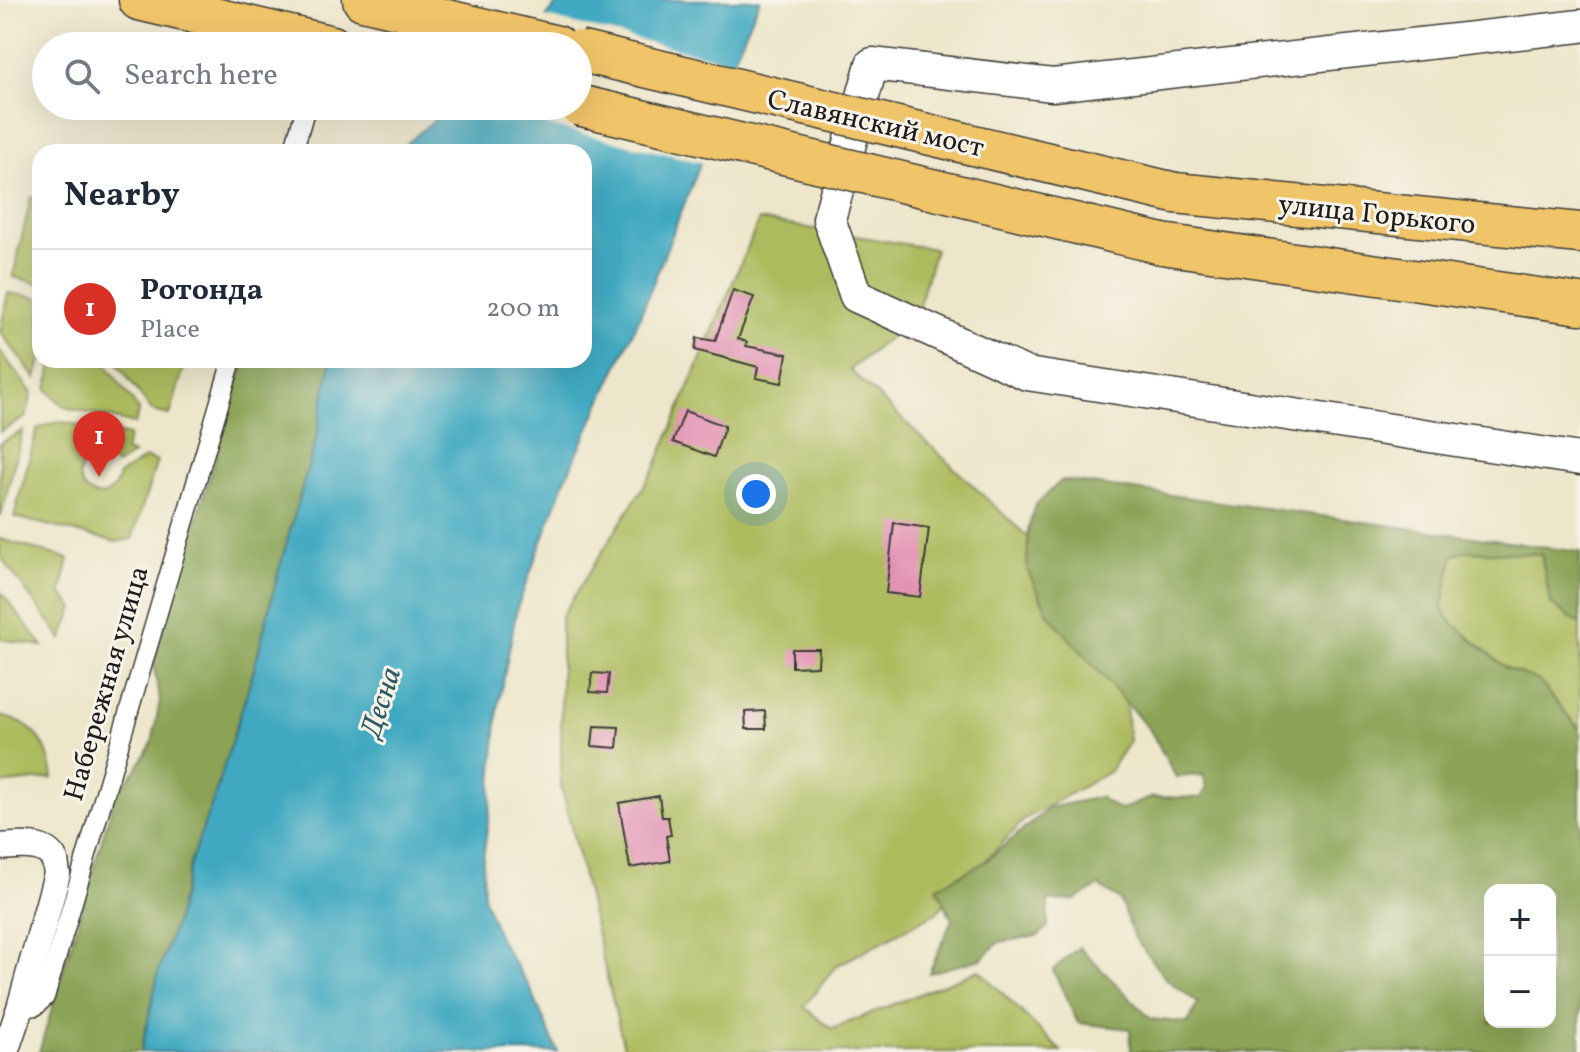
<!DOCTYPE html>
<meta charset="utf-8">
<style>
:root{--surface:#fff;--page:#f6f6f7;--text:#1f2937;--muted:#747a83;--line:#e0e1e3;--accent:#d93025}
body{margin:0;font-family:Vollkorn,serif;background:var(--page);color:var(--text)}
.controls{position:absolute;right:24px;bottom:24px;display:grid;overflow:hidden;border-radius:16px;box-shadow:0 8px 32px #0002}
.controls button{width:72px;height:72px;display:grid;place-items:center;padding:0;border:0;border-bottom:2px solid var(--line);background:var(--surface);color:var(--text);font:40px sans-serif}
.you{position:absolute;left:756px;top:494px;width:28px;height:28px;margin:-20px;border:6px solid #fff;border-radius:50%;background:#1a73e8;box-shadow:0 0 0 12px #1a73e833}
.badge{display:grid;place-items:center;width:52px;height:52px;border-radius:50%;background:var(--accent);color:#fff;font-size:26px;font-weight:700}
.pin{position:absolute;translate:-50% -66px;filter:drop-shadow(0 2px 4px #0008)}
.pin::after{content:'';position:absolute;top:42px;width:28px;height:24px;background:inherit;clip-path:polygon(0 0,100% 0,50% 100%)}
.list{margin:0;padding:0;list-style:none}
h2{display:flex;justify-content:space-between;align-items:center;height:104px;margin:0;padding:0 32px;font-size:34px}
h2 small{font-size:26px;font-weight:400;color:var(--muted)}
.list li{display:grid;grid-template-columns:52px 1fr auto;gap:24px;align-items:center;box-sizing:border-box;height:120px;padding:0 32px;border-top:2px solid var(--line)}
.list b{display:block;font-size:30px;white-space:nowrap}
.list p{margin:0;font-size:26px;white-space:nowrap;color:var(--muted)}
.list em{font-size:26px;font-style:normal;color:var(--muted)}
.icon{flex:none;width:44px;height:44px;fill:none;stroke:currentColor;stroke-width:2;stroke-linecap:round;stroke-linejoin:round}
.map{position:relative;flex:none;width:1580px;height:1052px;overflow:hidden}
.search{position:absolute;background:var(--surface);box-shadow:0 8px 32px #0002;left:32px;top:32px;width:560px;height:88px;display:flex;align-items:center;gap:20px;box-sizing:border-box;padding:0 28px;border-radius:44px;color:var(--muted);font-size:30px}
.panel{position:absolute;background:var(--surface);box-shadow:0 8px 32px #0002;left:32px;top:144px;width:560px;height:224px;border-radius:24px}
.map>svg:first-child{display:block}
.green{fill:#adbb5e;stroke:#646c3d;stroke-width:2}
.forest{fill:#8aa355;stroke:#536038;stroke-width:2;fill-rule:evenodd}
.water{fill:#41a9c1;stroke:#2e626e;stroke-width:2}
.pier{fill:#ede6ca}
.building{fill:#e292b3}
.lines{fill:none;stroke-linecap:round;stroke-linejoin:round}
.pedestrian-casing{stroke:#3b3a36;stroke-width:21}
.minor-casing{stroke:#3b3a36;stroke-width:29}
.tertiary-casing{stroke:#3b3a36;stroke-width:35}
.primary-casing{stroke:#3b3a36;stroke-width:43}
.pedestrian{stroke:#fff;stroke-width:18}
.minor{stroke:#fff;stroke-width:26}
.tertiary{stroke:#fff;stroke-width:32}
.primary{stroke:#f0c469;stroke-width:40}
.primary-bridge-casing{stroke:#3b3a36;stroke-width:43;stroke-linecap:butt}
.primary-bridge{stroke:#f0c469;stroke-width:40}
.labels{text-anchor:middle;stroke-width:6;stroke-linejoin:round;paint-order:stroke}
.street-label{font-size:28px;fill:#1c1c1c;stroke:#f7f3e8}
.water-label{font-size:30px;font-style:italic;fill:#2d5b66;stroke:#f7f3e8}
</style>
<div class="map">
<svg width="1580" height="1052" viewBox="0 0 1580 1052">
<rect width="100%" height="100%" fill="#f7f3e8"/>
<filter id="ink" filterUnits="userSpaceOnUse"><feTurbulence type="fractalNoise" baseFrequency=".0125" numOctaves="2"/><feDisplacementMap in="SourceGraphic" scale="16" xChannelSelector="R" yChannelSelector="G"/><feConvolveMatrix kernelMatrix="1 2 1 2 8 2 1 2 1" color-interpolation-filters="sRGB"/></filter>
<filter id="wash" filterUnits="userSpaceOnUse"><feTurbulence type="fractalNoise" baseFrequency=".006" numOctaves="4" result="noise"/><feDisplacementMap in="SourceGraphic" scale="32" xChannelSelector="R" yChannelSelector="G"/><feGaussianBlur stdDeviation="1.8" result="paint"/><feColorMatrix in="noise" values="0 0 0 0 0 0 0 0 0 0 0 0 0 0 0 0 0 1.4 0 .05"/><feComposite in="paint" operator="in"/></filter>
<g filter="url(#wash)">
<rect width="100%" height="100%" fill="#ede6ca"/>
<g class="green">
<path d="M 31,197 L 40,200 L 40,284 L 13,277 Z"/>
<path d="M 759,220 L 935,249 L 916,316 L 850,370 L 1034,543 L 1125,697 L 1129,741 L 1109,772 L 1025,819 L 936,913 L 836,966 L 804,1007 L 832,1029 L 979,970 L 1062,1052 L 625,1052 L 561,785 L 561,617 L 655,468 Z"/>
<path d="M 8,293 L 40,298 L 41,360 L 36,378 L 0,332 Z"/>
<path d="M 0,351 L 32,393 L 26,417 L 0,432 Z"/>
<path d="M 53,360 L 103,360 L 139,410 L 135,424 L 65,407 L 47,390 Z"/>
<path d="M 115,360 L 186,360 L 170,415 L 152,411 Z"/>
<path d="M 58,421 L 129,436 L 125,451 L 133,454 L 117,465 C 107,459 98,454 87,462 C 62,482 108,519 119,475 L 145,458 L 157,461 L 132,539 L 116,542 L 14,517 L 37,429 Z"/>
<path d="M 23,431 L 1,515 L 0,515 L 0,443 Z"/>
<path d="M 0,539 L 69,559 L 61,593 L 74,608 L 62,639 L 0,556 Z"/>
<path d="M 1465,551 L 1541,554 L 1551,604 L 1580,624 L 1580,730 L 1538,680 L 1506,668 L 1451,622 L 1442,609 L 1453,556 Z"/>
<path d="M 0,591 L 43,646 L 0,639 Z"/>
<path d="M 0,716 C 35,723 49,744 53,778 L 0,784 Z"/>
</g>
<g class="forest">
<path d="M 245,360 L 331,360 L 316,439 L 279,570 L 253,673 L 215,795 L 191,861 L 176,921 L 159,970 L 142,1049 L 141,1052 L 39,1052 L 115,795 L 135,771 L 152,743 L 160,700 L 153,663 Z"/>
<path d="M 1062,480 L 1580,552 L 1580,624 L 1551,604 L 1541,554 L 1465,551 L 1453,556 L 1442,608 L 1451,622 L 1506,668 L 1538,680 L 1580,730 L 1580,1052 L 1131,1052 L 1130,1029 L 1078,1023 L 1053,970 L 1079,947 L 1151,1019 L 1188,1023 L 1198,1003 L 1165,978 L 1134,937 L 1120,900 L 1099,886 L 1075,900 L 1048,901 L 1048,927 L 1038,936 L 999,942 L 981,959 L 929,973 L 952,920 L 937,887 L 985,862 L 1049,808 L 1099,797 L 1120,810 L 1153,797 L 1201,798 L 1207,787 L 1203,775 L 1176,777 L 1150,730 L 1048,614 L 1027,569 L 1028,530 L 1035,505 ZM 1490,890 L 1550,890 L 1550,1022 L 1490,1022 Z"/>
</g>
<path class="water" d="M 560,0 L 760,0 L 735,56 L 699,167 L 638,321 L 565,480 L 517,608 L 498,709 L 490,808 L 483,859 L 484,898 L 500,940 L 530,988 L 558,1052 L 141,1052 L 159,970 L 176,921 L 191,861 L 215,795 L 253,673 L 279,570 L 316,439 L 331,360 L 584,360 L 584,152 L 397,152 L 450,106 L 578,106 L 578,46 L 531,36 Z"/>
<path class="pier" d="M 541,16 L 737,63 L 704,163 L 468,106 L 578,106 L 578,46 L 528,33 Z"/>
<g id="blocks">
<g class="building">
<path d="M 733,290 L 754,297 L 738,339 L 747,342 L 746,346 L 787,354 L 782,383 L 756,378 L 758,367 L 695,350 L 697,338 L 715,341 Z"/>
<path d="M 685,411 L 725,426 L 714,457 L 673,442 Z"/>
<path d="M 894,523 L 929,528 L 920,597 L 886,593 Z"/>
<path d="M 792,649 L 819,649 L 818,666 L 792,667 Z"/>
<path d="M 592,673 L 609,674 L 607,693 L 590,692 Z"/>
<path d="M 765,711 L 766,729 L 746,729 L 745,712 Z"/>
<path d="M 594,726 L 619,727 L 617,748 L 592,746 Z"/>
<path d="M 659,796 L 662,817 L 668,817 L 671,835 L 666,836 L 670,861 L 630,868 L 619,803 Z"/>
</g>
</g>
</g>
<g filter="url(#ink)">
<use href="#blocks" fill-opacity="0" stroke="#3b3a36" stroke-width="2"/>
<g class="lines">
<defs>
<g id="pedestrian">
<path d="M 293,152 L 304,114"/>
<path d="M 20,1008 L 36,1006 L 45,997 L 232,360"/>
</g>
<path id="minor" d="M 0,847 C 18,846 46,841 55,861 C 56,865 56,870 57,874 L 20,1008 L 5,1052"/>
<path id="tertiary" d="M 1580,26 L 1053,85 L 872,64 L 829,219 L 856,296 L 1027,374 L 1580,459"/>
<g id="primary">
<path d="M 139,0 L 332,46"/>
<path d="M 363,0 L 557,46"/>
<path d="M 1175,193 L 1580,233"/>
<path d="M 1162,244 L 1580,304"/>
</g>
</defs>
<use href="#pedestrian" class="pedestrian-casing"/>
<use href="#minor" class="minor-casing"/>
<use href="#tertiary" class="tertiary-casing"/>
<use href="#primary" class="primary-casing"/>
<use href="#pedestrian" class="pedestrian"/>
<use href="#minor" class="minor"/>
<use href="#tertiary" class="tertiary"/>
<use href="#primary" class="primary"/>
<defs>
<g id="primary-bridge">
<path d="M 578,51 L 1175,193"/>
<path d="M 578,105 L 1162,244"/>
</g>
</defs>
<use href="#primary-bridge" class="primary-bridge-casing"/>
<use href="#primary-bridge" class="primary-bridge"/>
</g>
</g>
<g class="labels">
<g class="street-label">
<text transform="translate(876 122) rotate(13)" y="10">Славянский мост</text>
<text transform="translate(1377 213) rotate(6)" y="10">улица Горького</text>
<text transform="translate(105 683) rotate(-74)" y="10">Набережная улица</text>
</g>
<g class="water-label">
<text transform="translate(380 702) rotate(-72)" y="10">Десна</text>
</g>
</g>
</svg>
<div class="controls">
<button>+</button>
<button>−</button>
</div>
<div class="you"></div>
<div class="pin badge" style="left:99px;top:477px">1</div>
<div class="search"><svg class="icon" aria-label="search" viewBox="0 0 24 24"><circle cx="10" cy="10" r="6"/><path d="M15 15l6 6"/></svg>Search here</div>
<section class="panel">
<h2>Nearby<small></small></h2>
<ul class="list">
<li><span class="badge">1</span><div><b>Ротонда</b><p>Place</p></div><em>200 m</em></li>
</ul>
</section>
</div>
